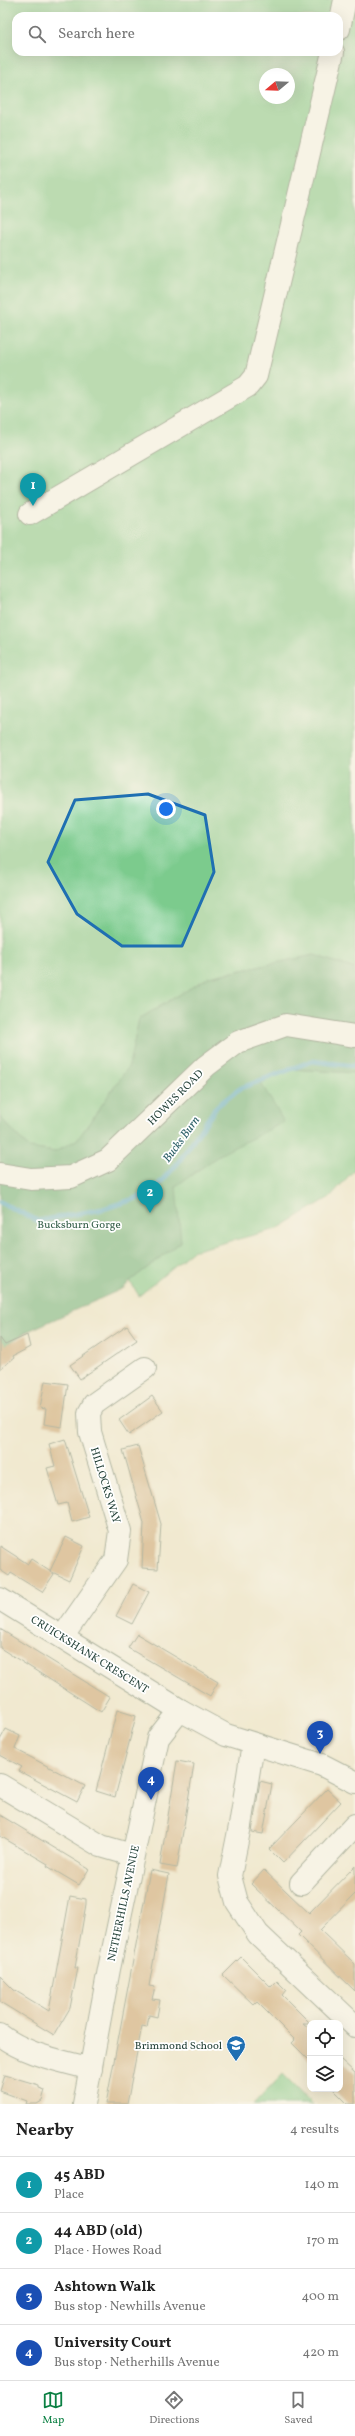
<!DOCTYPE html>
<meta charset="utf-8">
<style>
:root{--surface:#fff;--page:#f2f2f2;--text:#222;--muted:#767676;--line:#e0e0e0;--accent:#0b8043}
body{margin:0;font-family:Vollkorn,serif;background:var(--page);color:var(--text)}
.controls{position:absolute;right:12px;bottom:12px;display:grid;overflow:hidden;border-radius:8px;box-shadow:0 4px 16px #0002}
.controls button{width:36px;height:36px;display:grid;place-items:center;padding:0;border:0;border-bottom:1px solid var(--line);background:var(--surface);color:var(--text);font:20px sans-serif}
.compass{position:absolute;left:259px;top:68px;width:36px;height:36px;border-radius:50%;background:var(--surface);box-shadow:0 4px 16px #0002;rotate:251deg}
.you{position:absolute;left:166px;top:809px;width:14px;height:14px;margin:-10px;border:3px solid #fff;border-radius:50%;background:#1a73e8;box-shadow:0 0 0 6px #1a73e833}
.badge{display:grid;place-items:center;width:26px;height:26px;border-radius:50%;background:var(--accent);color:#fff;font-size:13px;font-weight:700}
.pin{position:absolute;translate:-50% -33px;filter:drop-shadow(0 1px 2px #0008)}
.pin::after{content:'';position:absolute;top:21px;width:14px;height:12px;background:inherit;clip-path:polygon(0 0,100% 0,50% 100%)}
.list{margin:0;padding:0;list-style:none}
h2{display:flex;justify-content:space-between;align-items:center;height:52px;margin:0;padding:0 16px;font-size:17px}
h2 small{font-size:13px;font-weight:400;color:var(--muted)}
.list li{display:grid;grid-template-columns:26px 1fr auto;gap:12px;align-items:center;box-sizing:border-box;height:56px;padding:0 16px;border-top:1px solid var(--line)}
.list b{display:block;font-size:15px;white-space:nowrap}
.list p{margin:0;font-size:13px;white-space:nowrap;color:var(--muted)}
.list em{font-size:13px;font-style:normal;color:var(--muted)}
.icon{flex:none;width:22px;height:22px;fill:none;stroke:currentColor;stroke-width:2;stroke-linecap:round;stroke-linejoin:round}
.map{position:relative;flex:none;width:355px;height:2104px;overflow:hidden}
.search{position:absolute;background:var(--surface);box-shadow:0 4px 16px #0002;left:12px;right:12px;top:12px;height:44px;display:flex;align-items:center;gap:10px;box-sizing:border-box;padding:0 14px;border-radius:12px;color:var(--muted);font-size:15px}
.sheet{height:276px;background:var(--surface)}
nav{display:flex;justify-content:space-around;align-items:center;box-sizing:border-box;height:56px;border-top:1px solid var(--line);background:var(--surface);font-size:11px;color:var(--muted)}
nav a{display:grid;justify-items:center;gap:2px}
nav .on{color:var(--accent)}
.map>svg:first-child{display:block}
.green{fill:#7bcb8d;stroke:#4d8460;fill-rule:evenodd}
.forest{fill:#64af78;stroke:#427656}
.lines{fill:none;stroke-linecap:round;stroke-linejoin:round}
.stream{stroke:#50a8cd;stroke-width:5}
.building{fill:#c99c68}
.minor-casing{stroke:#68796b;stroke-width:24}
.minor{stroke:#fff;stroke-width:22}
.marked{fill:none;stroke:#1f6fb2;stroke-width:3;stroke-linejoin:round}
.labels{text-anchor:middle;stroke-width:3.5;stroke-linejoin:round;paint-order:stroke}
.street-label{font-size:11px;fill:#1f3d34;stroke:#fff}
.park-label{font-size:11px;fill:#36604a;stroke:#fff}
.poi-label{font-size:11px;fill:#1f3d34;stroke:#fff;text-anchor:end}
.water-label{font-size:12px;font-style:italic;fill:#30626a;stroke:#fff}
</style>
<div class="map">
<svg width="355" height="2104" viewBox="0 0 355 2104">
<rect width="100%" height="100%" fill="#fff"/>
<filter id="ink" filterUnits="userSpaceOnUse"><feTurbulence type="fractalNoise" baseFrequency=".025" numOctaves="2"/><feDisplacementMap in="SourceGraphic" scale="8" xChannelSelector="R" yChannelSelector="G"/><feConvolveMatrix kernelMatrix="1 2 1 2 8 2 1 2 1" color-interpolation-filters="sRGB"/></filter>
<filter id="wash" filterUnits="userSpaceOnUse"><feTurbulence type="fractalNoise" baseFrequency=".012" numOctaves="4" result="noise"/><feDisplacementMap in="SourceGraphic" scale="16" xChannelSelector="R" yChannelSelector="G"/><feGaussianBlur stdDeviation="0.9" result="paint"/><feColorMatrix in="noise" values="0 0 0 0 0 0 0 0 0 0 0 0 0 0 0 0 0 1.4 0 .05"/><feComposite in="paint" operator="in"/></filter>
<g filter="url(#wash)">
<rect width="100%" height="100%" fill="#f1e9d0"/>
<g class="green">
<path d="M 0,0 L 355,0 L 355,969 L 314,955 L 209,977 L 139,1019 L 129,1066 L 78,1139 L 55,1152 L 29,1148 L 0,1117 ZM 16,16 L 339,16 L 339,52 L 16,52 ZM 265,74 L 289,74 L 289,98 L 265,98 Z"/>
<path d="M 291,1069 L 355,1073 L 355,1169 L 330,1197 L 277,1229 L 192,1251 L 139,1296 L 130,1281 L 181,1242 L 175,1186 L 221,1154 L 261,1083 Z"/>
<path d="M 283,2074 L 313,2104 L 254,2104 Z"/>
</g>
<path class="forest" d="M 314,955 L 355,969 L 355,1073 L 291,1069 L 261,1083 L 284,1122 L 221,1154 L 176,1186 L 181,1242 L 130,1281 L 124,1288 L 26,1332 L 0,1349 L 0,1117 L 29,1148 L 55,1152 L 78,1139 L 129,1066 L 139,1019 L 209,977 Z"/>
<g class="lines">
<path class="stream" d="M 0,1202 L 38,1221 L 103,1209 L 150,1194 L 177,1164 L 217,1106 L 241,1088 L 312,1061 L 355,1066"/>
</g>
<g id="blocks">
<g class="building">
<path d="M 127,1326 L 137,1340 L 80,1379 L 70,1365 Z"/>
<path d="M 27,1335 L 30,1347 L 13,1356 L 14,1358 L 0,1369 L 0,1338 L 5,1345 Z"/>
<path d="M 45,1381 L 68,1384 L 62,1427 L 44,1424 L 46,1409 L 40,1408 Z"/>
<path d="M 152,1396 L 163,1411 L 129,1435 L 119,1420 Z"/>
<path d="M 65,1439 L 89,1517 L 72,1522 L 67,1503 L 58,1505 L 47,1468 L 55,1466 L 49,1444 Z"/>
<path d="M 138,1446 L 161,1524 L 158,1569 L 142,1568 L 144,1523 L 123,1450 Z"/>
<path d="M 66,1537 L 84,1546 L 69,1580 L 50,1571 Z"/>
<path d="M 0,1546 L 28,1564 L 31,1559 L 54,1574 L 42,1592 L 11,1573 L 9,1576 L 0,1570 Z"/>
<path d="M 133,1584 L 149,1592 L 132,1624 L 116,1616 Z"/>
<path d="M 0,1629 L 110,1697 L 101,1712 L 0,1648 Z"/>
<path d="M 137,1634 L 218,1682 L 210,1696 L 128,1648 Z"/>
<path d="M 117,1710 L 136,1716 L 115,1797 L 96,1791 Z"/>
<path d="M 6,1729 L 20,1736 L 15,1749 L 85,1786 L 77,1802 L 19,1771 L 22,1767 L 0,1755 L 0,1740 Z"/>
<path d="M 177,1761 L 194,1764 L 177,1868 L 160,1865 Z"/>
<path d="M 260,1781 L 272,1784 L 263,1834 L 252,1832 Z"/>
<path d="M 327,1789 L 341,1802 L 283,1863 L 269,1849 Z"/>
<path d="M 0,1815 L 89,1869 L 79,1885 L 47,1866 L 48,1864 L 0,1836 Z"/>
<path d="M 355,1866 L 355,1894 L 320,1930 L 355,1964 L 355,1991 L 298,1935 L 301,1932 L 251,1884 L 264,1870 L 309,1913 Z"/>
<path d="M 150,1870 L 169,1874 L 149,1986 L 155,1987 L 152,1999 L 160,2000 L 157,2017 L 149,2015 L 147,2027 L 142,2026 L 127,2104 L 106,2104 Z"/>
<path d="M 70,1896 L 86,1899 L 86,1904 L 75,1968 L 78,1968 L 70,2008 L 54,2035 L 0,2002 L 0,1976 L 14,1990 L 49,2011 Z"/>
<path d="M 241,1957 L 271,1987 L 277,1981 L 286,1990 L 282,1995 L 310,2023 L 303,2023 L 310,2029 L 310,2061 L 292,2043 L 295,2040 L 257,2002 L 254,2005 L 223,1975 Z"/>
<path d="M 340,2059 L 355,2073 L 355,2104 L 348,2104 L 333,2089 L 340,2089 Z"/>
<path d="M 5,2075 L 39,2085 L 39,2088 L 45,2090 L 42,2101 L 37,2104 L 26,2104 L 27,2101 L 0,2091 Z"/>
</g>
</g>
</g>
<g filter="url(#ink)">
<use href="#blocks" fill-opacity="0" stroke="#68796b" stroke-width="1"/>
<g class="lines">
<defs>
<g id="minor">
<path d="M 339,29 L 345,0"/>
<path d="M 30,514 L 248,386 L 256,376 L 333,52"/>
<path d="M 0,1174 L 31,1179 L 71,1177 L 108,1160 L 206,1066 L 238,1042 L 286,1025 L 355,1036"/>
<path d="M 0,1599 L 180,1710 L 226,1735 L 322,1765 L 355,1782"/>
<path d="M 63,1636 L 116,1560 L 120,1531 L 90,1432 L 89,1413 L 94,1404 L 145,1368"/>
<path d="M 253,1744 L 240,1826 L 230,1876 L 237,1902 L 258,1934 L 355,2026"/>
<path d="M 0,1785 L 101,1846 L 132,1855"/>
<path d="M 301,1883 L 355,1825"/>
<path d="M 0,2035 C 26,2055 59,2060 91,2069"/>
<path d="M 84,2104 L 109,1969 L 158,1738 L 180,1710"/>
</g>
</defs>
<use href="#minor" class="minor-casing"/>
<use href="#minor" class="minor"/>
</g>
</g>
<path d="M0 0H355V2104H0ZM 148,794 L 205,815 L 214,872 L 182,946 L 122,946 L 77,914 L 48,862 L 75,800 Z" fill="#f1e9d0" fill-opacity=".55" fill-rule="evenodd"/>
<path class="marked" d="M 148,794 L 205,815 L 214,872 L 182,946 L 122,946 L 77,914 L 48,862 L 75,800 Z"/>
<defs>
<symbol id="school-pin" viewBox="-11 -11 22 30"><path d="M0 17L-7.5 6A9.5 9.5 0 1 1 7.5 6Z" fill="#1f6fb2" stroke="#fff"/><path d="M0-5L7-2L0 1L-7-2ZM-4 1L0 2.5L4 1V4Q0 6-4 4Z" fill="#fff"/></symbol>
</defs>
<g fill-rule="evenodd">
<use href="#school-pin" x="225" y="2034" width="22" height="30"/>
</g>
<g class="labels">
<g class="street-label">
<text transform="translate(175 1097) rotate(-45)" y="4">HOWES ROAD</text>
<text transform="translate(106 1485) rotate(73)" y="4">HILLOCKS WAY</text>
<text transform="translate(90 1654) rotate(32)" y="4">CRUICKSHANK CRESCENT</text>
<text transform="translate(123 1903) rotate(-78)" y="4">NETHERHILLS AVENUE</text>
</g>
<g class="park-label">
<text x="79" y="1228">Bucksburn Gorge</text>
</g>
<g class="poi-label">
<text x="222" y="2049">Brimmond School</text>
</g>
<g class="water-label">
<text transform="translate(181 1139) rotate(-54)" y="4">Bucks Burn</text>
</g>
</g>
</svg>
<div class="controls">
<button><svg class="icon" aria-label="locate" viewBox="0 0 24 24"><circle cx="12" cy="12" r="6"/><path d="M12 2v4M12 18v4M2 12h4M18 12h4"/></svg></button>
<button><svg class="icon" aria-label="layers" viewBox="0 0 24 24"><path d="M12 4l9 5-9 5-9-5zM3 14l9 5 9-5"/></svg></button>
</div>
<svg class="compass" viewBox="-18 -18 36 36"><path d="M0-13l5 13h-10z" fill="#e53935"/><path d="M0 13l5-13h-10z" fill="#767676"/></svg>
<div class="you"></div>
<div class="pin badge" style="left:33px;top:506px;background:#0f9aa8">1</div>
<div class="pin badge" style="left:150px;top:1213px;background:#0f9aa8">2</div>
<div class="pin badge" style="left:320px;top:1754px;background:#1a4fb4">3</div>
<div class="pin badge" style="left:151px;top:1800px;background:#1a4fb4">4</div>
<div class="search"><svg class="icon" aria-label="search" viewBox="0 0 24 24"><circle cx="10" cy="10" r="6"/><path d="M15 15l6 6"/></svg>Search here</div>
</div>
<section class="sheet">
<h2>Nearby<small>4 results</small></h2>
<ul class="list">
<li><span class="badge" style="background:#0f9aa8">1</span><div><b>45 ABD</b><p>Place</p></div><em>140 m</em></li>
<li><span class="badge" style="background:#0f9aa8">2</span><div><b>44 ABD (old)</b><p>Place · Howes Road</p></div><em>170 m</em></li>
<li><span class="badge" style="background:#1a4fb4">3</span><div><b>Ashtown Walk</b><p>Bus stop · Newhills Avenue</p></div><em>400 m</em></li>
<li><span class="badge" style="background:#1a4fb4">4</span><div><b>University Court</b><p>Bus stop · Netherhills Avenue</p></div><em>420 m</em></li>
</ul>
</section>
<nav>
<a class="on"><svg class="icon" aria-label="map" viewBox="0 0 24 24"><path d="M3 6l6-2 6 2 6-2v14l-6 2-6-2-6 2zM9 4v14M15 6v14"/></svg>Map</a>
<a><svg class="icon" aria-label="directions" viewBox="0 0 24 24"><path d="M12 3l9 9-9 9-9-9zM9 14v-3h6M13 9l2 2-2 2"/></svg>Directions</a>
<a><svg class="icon" aria-label="saved" viewBox="0 0 24 24"><path d="M7 4h10v16l-5-4-5 4z"/></svg>Saved</a>
</nav>
